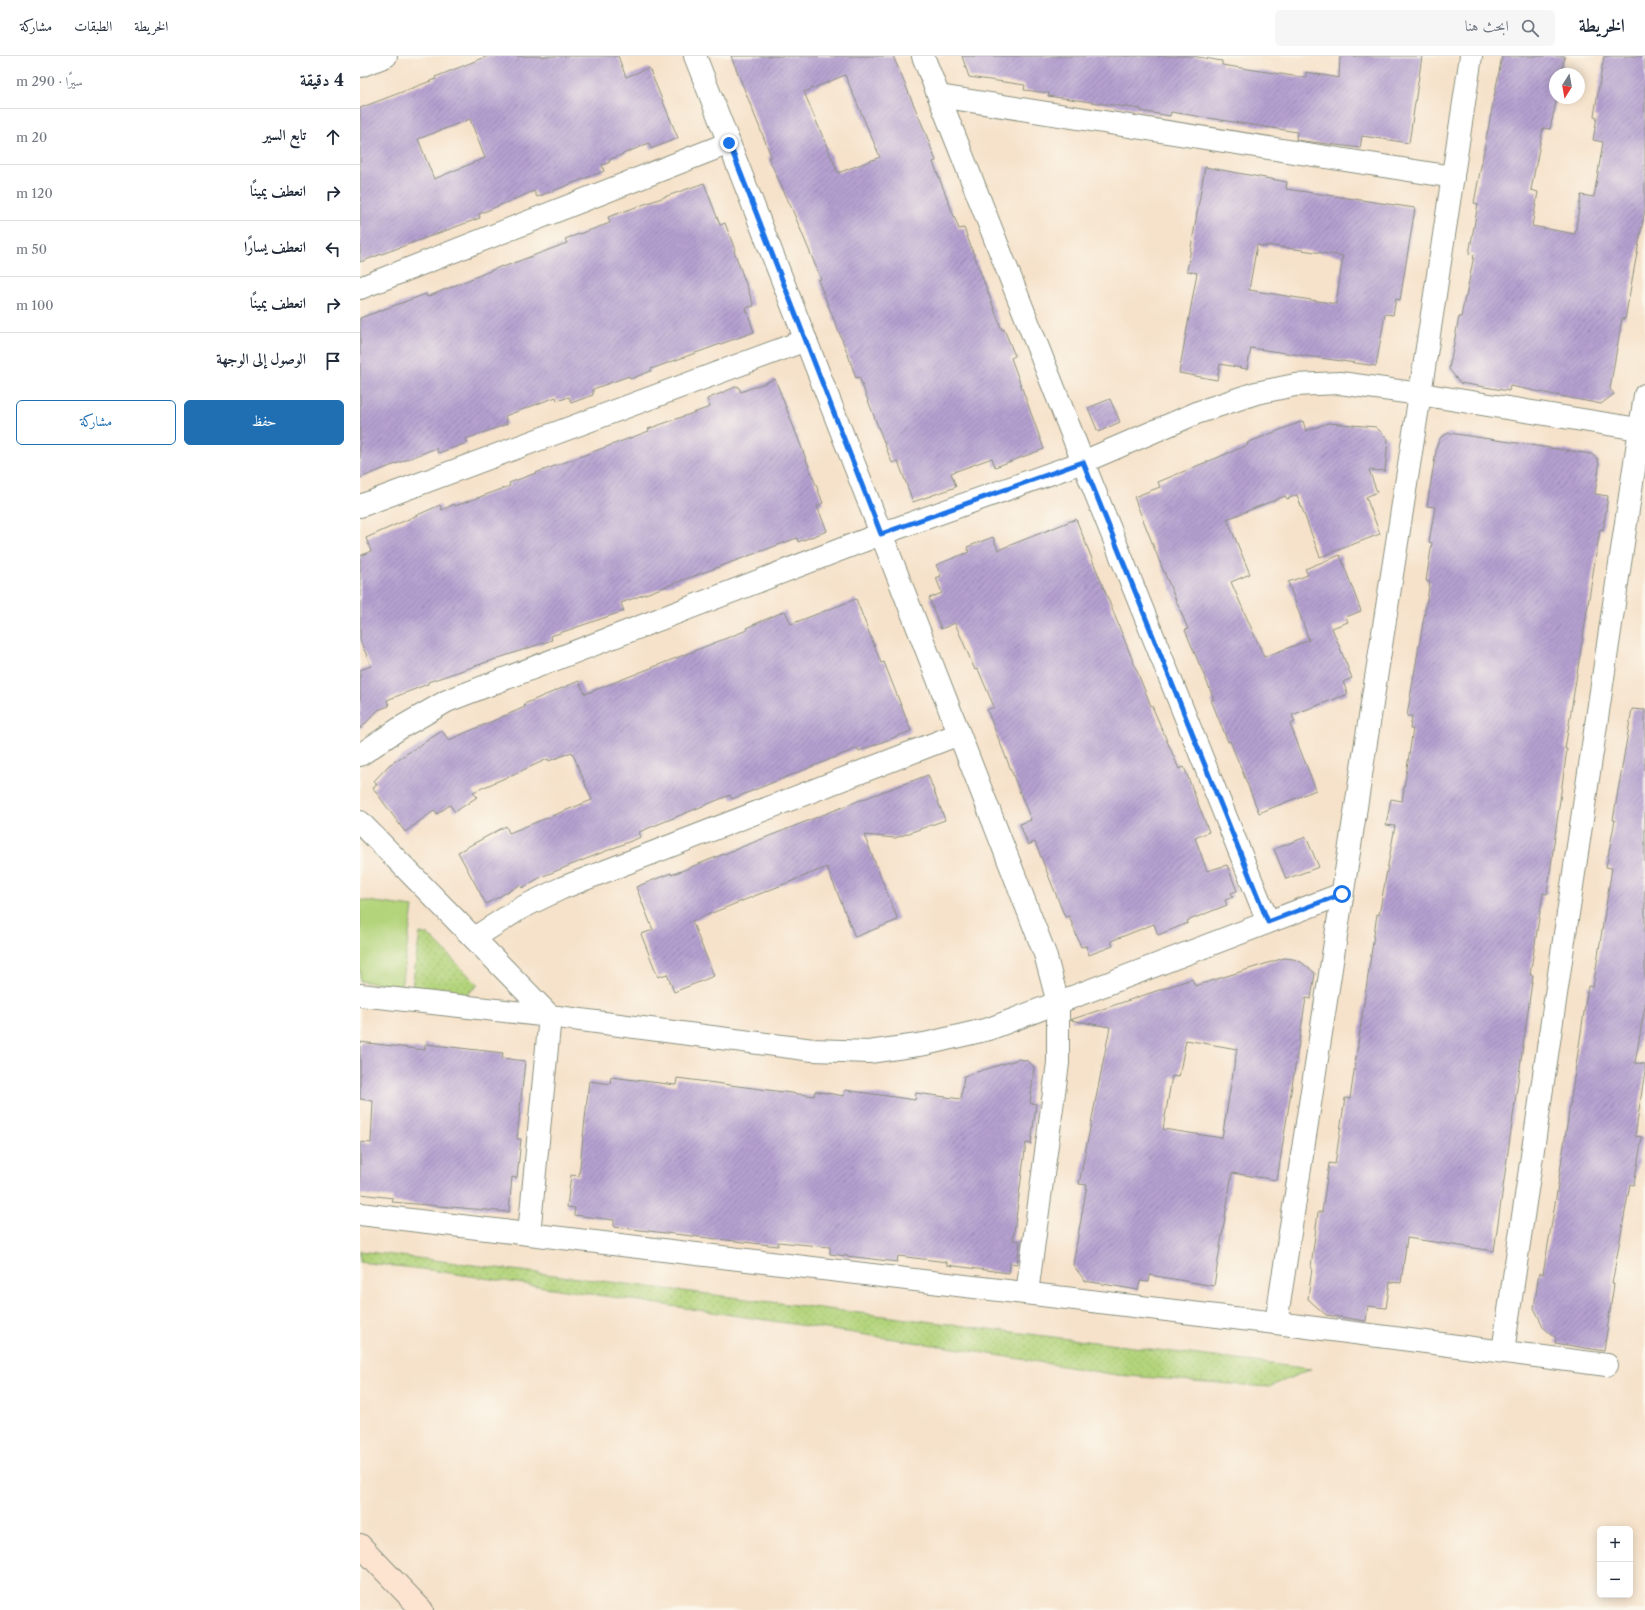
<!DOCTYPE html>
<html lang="ar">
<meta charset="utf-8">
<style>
:root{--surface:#fff;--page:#f6f6f7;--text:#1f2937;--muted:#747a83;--line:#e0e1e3;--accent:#1f6fb2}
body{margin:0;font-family:"Libre Caslon Text",Amiri,serif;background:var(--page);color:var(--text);direction:rtl}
.controls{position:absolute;right:12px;bottom:12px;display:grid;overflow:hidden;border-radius:6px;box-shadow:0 2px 10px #0003}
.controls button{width:36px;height:36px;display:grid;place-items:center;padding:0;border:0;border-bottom:1px solid var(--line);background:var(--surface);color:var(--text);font:20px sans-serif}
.compass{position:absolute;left:1189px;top:12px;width:36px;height:36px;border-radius:50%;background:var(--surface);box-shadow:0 2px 10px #0003;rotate:191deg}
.stop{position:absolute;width:12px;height:12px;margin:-9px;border:3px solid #1a73e8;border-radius:50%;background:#fff}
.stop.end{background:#1a73e8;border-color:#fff;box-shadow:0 1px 4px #0008}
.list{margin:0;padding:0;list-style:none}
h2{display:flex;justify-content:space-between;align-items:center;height:52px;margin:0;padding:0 16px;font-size:17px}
h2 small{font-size:13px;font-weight:400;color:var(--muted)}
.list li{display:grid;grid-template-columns:26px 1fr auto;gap:12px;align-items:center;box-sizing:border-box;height:56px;padding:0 16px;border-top:1px solid var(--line)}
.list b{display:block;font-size:15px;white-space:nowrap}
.list em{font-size:13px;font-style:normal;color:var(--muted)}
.actions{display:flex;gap:8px;padding:12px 16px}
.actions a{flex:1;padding:9px 0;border:1px solid var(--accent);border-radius:6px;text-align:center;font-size:14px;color:var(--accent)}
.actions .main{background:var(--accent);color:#fff}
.icon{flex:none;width:22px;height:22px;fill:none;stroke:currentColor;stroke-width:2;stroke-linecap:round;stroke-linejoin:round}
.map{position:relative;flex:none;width:1285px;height:1554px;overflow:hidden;direction:ltr}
header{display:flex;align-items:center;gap:24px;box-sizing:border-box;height:56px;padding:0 20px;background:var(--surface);border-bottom:1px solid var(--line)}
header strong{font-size:19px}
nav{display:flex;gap:22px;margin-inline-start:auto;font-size:14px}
.search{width:280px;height:36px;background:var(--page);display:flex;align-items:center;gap:10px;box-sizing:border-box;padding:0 14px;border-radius:6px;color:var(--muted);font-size:15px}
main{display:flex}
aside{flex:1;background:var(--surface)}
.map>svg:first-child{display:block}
.grass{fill:url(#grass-dots);stroke:#6a8858}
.park{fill:#b4d47c;stroke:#6a8858}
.building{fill:url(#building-hatch);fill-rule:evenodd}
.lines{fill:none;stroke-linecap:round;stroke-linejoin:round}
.street-casing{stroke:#8a907f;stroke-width:24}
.secondary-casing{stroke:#8a907f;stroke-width:24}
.street{stroke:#fff;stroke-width:22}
.secondary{stroke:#fde4d1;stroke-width:22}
.route{stroke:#1a73e8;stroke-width:5}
</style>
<header>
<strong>الخريطة</strong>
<div class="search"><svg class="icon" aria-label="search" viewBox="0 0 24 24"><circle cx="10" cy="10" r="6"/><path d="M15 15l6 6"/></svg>ابحث هنا</div>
<nav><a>الخريطة</a><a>الطبقات</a><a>مشاركة</a></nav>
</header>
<main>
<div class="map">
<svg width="1285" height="1554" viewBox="0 0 1285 1554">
<defs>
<pattern id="grass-dots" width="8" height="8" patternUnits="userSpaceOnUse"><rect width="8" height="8" fill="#b4d47c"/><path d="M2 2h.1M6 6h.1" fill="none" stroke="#9ab76c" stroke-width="1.8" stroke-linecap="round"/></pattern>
<pattern id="building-hatch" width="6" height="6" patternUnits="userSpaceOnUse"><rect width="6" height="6" fill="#b5a0d0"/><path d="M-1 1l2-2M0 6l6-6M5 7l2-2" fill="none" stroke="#9384aa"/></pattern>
</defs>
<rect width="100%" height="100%" fill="#fbf7ec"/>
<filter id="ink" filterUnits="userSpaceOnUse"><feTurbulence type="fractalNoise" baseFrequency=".025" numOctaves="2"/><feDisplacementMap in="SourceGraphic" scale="8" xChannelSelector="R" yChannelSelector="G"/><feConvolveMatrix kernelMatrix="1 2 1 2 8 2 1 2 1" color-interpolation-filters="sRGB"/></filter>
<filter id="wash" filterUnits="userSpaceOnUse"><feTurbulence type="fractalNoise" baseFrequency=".012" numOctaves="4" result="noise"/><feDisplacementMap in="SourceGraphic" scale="16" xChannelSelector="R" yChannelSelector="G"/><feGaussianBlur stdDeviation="0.9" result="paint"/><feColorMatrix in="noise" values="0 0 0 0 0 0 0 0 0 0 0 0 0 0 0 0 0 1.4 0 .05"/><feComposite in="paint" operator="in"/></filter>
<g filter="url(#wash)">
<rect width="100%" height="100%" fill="#f6e2ca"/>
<g class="grass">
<path d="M 60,877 L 69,879 L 118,929 L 106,939 L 52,931 Z"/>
<path d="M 0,1195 L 951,1313 L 909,1331 L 757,1319 L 594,1292 L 70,1214 L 0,1206 Z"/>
</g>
<path class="park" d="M 0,844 L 53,851 L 41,931 L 0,925 Z"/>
<g id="blocks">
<g class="building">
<path d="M 128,0 L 258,0 L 266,21 L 289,12 L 318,82 L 291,93 L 289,87 L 249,104 L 250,106 L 242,109 L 244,115 L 177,141 L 174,135 L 119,158 L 120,162 L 0,206 L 0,52 L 76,23 L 75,21 ZM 110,63 L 125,102 L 74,123 L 58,83 Z"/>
<path d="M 371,0 L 533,0 L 564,73 L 576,105 L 573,106 L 599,173 L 604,172 L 642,274 L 644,273 L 655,300 L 651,302 L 684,393 L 635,411 L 632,402 L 591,417 L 596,431 L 553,446 L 538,405 L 532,407 L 499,321 L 496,322 L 487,296 L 458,224 L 461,223 L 432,153 L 408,101 L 411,100 ZM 485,19 L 520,101 L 478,117 L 444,36 Z"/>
<path d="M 602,0 L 832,0 L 862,5 L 862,9 L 946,22 L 946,16 L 979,22 L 980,0 L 1062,0 L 1049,87 L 1002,80 L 1000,92 L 936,84 L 937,76 L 811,56 L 810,60 L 781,55 L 781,53 L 688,40 L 689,37 L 664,34 L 665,29 L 609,21 Z"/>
<path d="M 1142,0 L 1205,0 L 1201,18 L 1195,18 L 1195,42 L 1197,42 L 1190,73 L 1183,72 L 1171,134 L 1178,136 L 1172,170 L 1215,178 L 1221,139 L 1234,141 L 1243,86 L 1233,84 L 1237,61 L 1234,60 L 1244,0 L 1285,0 L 1285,153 L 1265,263 L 1262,262 L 1250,333 L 1254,338 L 1241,348 L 1150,330 L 1149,335 L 1100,327 L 1089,313 L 1099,261 L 1101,261 L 1105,241 L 1106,241 L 1114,199 L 1109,198 L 1118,148 L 1114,147 Z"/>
<path d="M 845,111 L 927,126 L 926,133 L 1055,152 L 1040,244 L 1036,243 L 1033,259 L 1025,258 L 1016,310 L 891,292 L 887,313 L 860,308 L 857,324 L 819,317 L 837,217 L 827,215 ZM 897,189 L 907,191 L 907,189 L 983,200 L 976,248 L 889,234 Z"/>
<path d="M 344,127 L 360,169 L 365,167 L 375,194 L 374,195 L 394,250 L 386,252 L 394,276 L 291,313 L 291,315 L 270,323 L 269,320 L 233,333 L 233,339 L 211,347 L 209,341 L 197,345 L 196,341 L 145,360 L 147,368 L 106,383 L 107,387 L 78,397 L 76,392 L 0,422 L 0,262 L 66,238 L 67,241 L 142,210 L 143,211 L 207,187 L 205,183 L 250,167 L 248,161 Z"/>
<path d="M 415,323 L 463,447 L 457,450 L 467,475 L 438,486 L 437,482 L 261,547 L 264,555 L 191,580 L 192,584 L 68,626 L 68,628 L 27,644 L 29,650 L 18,654 L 0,673 L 0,614 L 11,610 L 0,584 L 0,500 L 11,495 L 6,482 L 80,449 L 82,454 L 94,448 L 95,450 L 150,430 L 149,427 L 289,375 L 288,373 L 350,351 L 347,343 L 378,330 L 381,336 Z"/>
<path d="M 750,343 L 760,366 L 738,376 L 728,352 Z"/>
<path d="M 943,365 L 946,375 L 968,367 L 1016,371 L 1028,383 L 1025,415 L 1009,414 L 1017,436 L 1006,441 L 1020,478 L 960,501 L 937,439 L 927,443 L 925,440 L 867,463 L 890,518 L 871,526 L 904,601 L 949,584 L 928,526 L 948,519 L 945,513 L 980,499 L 1001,555 L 986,561 L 988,566 L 972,572 L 992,622 L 983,626 L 988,638 L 932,659 L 935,666 L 930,668 L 956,734 L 899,757 L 870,685 L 868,686 L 851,644 L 854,643 L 825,574 L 828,573 L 799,504 L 774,441 L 800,431 L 798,426 L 888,389 L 887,387 Z"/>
<path d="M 1089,377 L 1231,398 L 1238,403 L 1239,411 L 1235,438 L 1248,440 L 1243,474 L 1240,473 L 1205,693 L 1207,693 L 1187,838 L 1183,837 L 1170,919 L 1173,919 L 1134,1195 L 1047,1182 L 1041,1227 L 1030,1226 L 1026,1252 L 1008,1250 L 1006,1265 L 966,1259 L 948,1243 L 952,1212 L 951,1211 L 958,1156 L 962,1156 L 969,1107 L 975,1108 L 985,1042 L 990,1043 L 1017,858 L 1019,859 L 1035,770 L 1026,769 L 1031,743 L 1042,745 L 1053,673 L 1050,673 L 1052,660 L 1047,660 L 1070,526 L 1066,525 L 1072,487 L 1069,486 L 1075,451 L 1067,450 L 1077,389 L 1081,381 Z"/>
<path d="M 716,463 L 791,650 L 792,650 L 819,713 L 824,711 L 849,776 L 835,782 L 847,815 L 867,809 L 877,835 L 871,837 L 873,841 L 865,844 L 867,849 L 827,865 L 828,867 L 798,879 L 794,868 L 751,885 L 753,890 L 729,899 L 726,890 L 721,891 L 709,860 L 705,861 L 675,786 L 668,789 L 660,768 L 671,764 L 627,654 L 634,651 L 618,613 L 615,614 L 595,567 L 581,573 L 569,542 L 582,537 L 576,522 L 581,520 L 576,509 L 609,496 L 607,491 L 633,481 L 638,494 Z"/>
<path d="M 496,543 L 521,607 L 524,606 L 551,675 L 499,695 L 498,692 L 372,743 L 370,739 L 279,776 L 281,781 L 181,821 L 162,832 L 160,829 L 126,848 L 98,796 L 146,770 L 149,777 L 232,744 L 212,696 L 189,705 L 188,703 L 113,736 L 117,741 L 95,756 L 90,749 L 77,758 L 75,754 L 45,776 L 13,732 L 17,729 L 14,725 L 29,709 L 82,675 L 89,684 L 165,651 L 164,648 L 219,625 L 225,638 L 387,574 L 386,572 L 425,555 L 431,568 Z"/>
<path d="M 1272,653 L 1285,654 L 1285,950 L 1275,1007 L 1285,1008 L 1285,1015 L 1275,1080 L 1282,1081 L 1274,1129 L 1270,1128 L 1252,1228 L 1254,1228 L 1244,1295 L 1195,1287 L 1196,1282 L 1184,1272 L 1174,1252 L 1179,1217 L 1183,1218 L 1196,1142 L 1228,930 L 1233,931 L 1252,812 L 1246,811 L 1255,764 L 1253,764 Z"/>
<path d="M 568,719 L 585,764 L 535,782 L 504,779 L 538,864 L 495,881 L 467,811 L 332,865 L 354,920 L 314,936 L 307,918 L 298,921 L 281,878 L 293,874 L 276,831 L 311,817 L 311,819 L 498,745 Z"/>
<path d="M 946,781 L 959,811 L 926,823 L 914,793 Z"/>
<path d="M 924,902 L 933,903 L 941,906 L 955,917 L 951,943 L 946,942 L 917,1124 L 872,1117 L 854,1230 L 790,1219 L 789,1226 L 780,1225 L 778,1234 L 725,1225 L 713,1209 L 727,1129 L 719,1128 L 750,971 L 710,964 L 832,923 L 835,930 ZM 826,984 L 877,993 L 862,1082 L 803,1073 L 812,1020 L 819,1021 Z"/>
<path d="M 0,986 L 65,994 L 65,988 L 100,992 L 143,997 L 142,1002 L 165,1005 L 157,1083 L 161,1083 L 157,1122 L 152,1121 L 149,1156 L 32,1146 L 33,1142 L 0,1138 L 0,1086 L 11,1087 L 13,1045 L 0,1043 Z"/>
<path d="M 659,1003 L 668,1005 L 674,1011 L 670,1047 L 676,1048 L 671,1088 L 666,1087 L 653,1184 L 660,1185 L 657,1208 L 650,1207 L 649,1217 L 587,1209 L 587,1206 L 538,1200 L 537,1206 L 470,1198 L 470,1191 L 418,1186 L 418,1190 L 254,1171 L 254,1164 L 214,1159 L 215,1152 L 207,1151 L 211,1119 L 219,1120 L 229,1025 L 250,1028 L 251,1021 L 316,1029 L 317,1022 L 454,1040 L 455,1035 L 484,1040 L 485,1034 L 555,1044 L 556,1037 L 601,1043 L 604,1020 Z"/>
</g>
</g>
</g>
<g filter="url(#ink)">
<use href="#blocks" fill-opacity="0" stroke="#8a907f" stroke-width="1"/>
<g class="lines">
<defs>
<g id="street">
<path d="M 335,0 L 685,898 L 698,947 L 698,1007 L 667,1237"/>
<path d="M 563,0 L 723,406 L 908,866"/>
<path d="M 0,10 L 26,0"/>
<path d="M 579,40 L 1093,121"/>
<path d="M 0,232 L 369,87"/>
<path d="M 0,450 L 446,284"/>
<path d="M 0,699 L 40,672 L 87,645 L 521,478 L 723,406 L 839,356 L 896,337 L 935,329 L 980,327 L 1060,338 L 1285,374"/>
<path d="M 0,766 L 190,960 L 169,1178"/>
<path d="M 114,882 L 161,852 L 202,832 L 599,678"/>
<path d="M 0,939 L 190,960 L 453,994 L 509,996 L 565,988 L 629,973 L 982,838"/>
<path d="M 0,1158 L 916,1267 L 1247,1309"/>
<path d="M 916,1267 L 1060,338 L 1111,0"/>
<path d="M 1143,1295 L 1285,339"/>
</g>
<path id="secondary" d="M 0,1489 L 62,1554"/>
</defs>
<use href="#street" class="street-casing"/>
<use href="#secondary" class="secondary-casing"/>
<use href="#street" class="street"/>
<use href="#secondary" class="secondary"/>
</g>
</g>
<g class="lines" filter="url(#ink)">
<path class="route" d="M 369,87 L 521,478 L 723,406 L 908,866 L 982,838"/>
</g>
</svg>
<div class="controls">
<button>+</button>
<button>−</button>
</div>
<svg class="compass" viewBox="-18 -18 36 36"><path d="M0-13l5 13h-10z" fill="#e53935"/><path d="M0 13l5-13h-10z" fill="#747a83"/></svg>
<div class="stop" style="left:982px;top:838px"></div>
<div class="stop end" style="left:369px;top:87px"></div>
</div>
<aside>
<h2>4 دقيقة<small>سيرًا · 290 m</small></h2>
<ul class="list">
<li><svg class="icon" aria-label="ahead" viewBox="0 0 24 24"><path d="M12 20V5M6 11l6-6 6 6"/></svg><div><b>تابع السير</b></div><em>20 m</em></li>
<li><svg class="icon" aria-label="right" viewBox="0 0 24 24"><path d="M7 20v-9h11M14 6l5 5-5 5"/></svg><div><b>انعطف يمينًا</b></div><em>120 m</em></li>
<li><svg class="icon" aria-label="left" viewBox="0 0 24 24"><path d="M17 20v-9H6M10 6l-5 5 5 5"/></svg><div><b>انعطف يسارًا</b></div><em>50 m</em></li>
<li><svg class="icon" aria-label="right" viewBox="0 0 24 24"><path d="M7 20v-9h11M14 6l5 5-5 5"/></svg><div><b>انعطف يمينًا</b></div><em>100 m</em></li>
<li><svg class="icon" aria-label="arrive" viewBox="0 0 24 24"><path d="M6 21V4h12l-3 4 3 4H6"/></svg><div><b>الوصول إلى الوجهة</b></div></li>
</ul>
<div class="actions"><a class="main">حفظ</a><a>مشاركة</a></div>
</aside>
</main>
